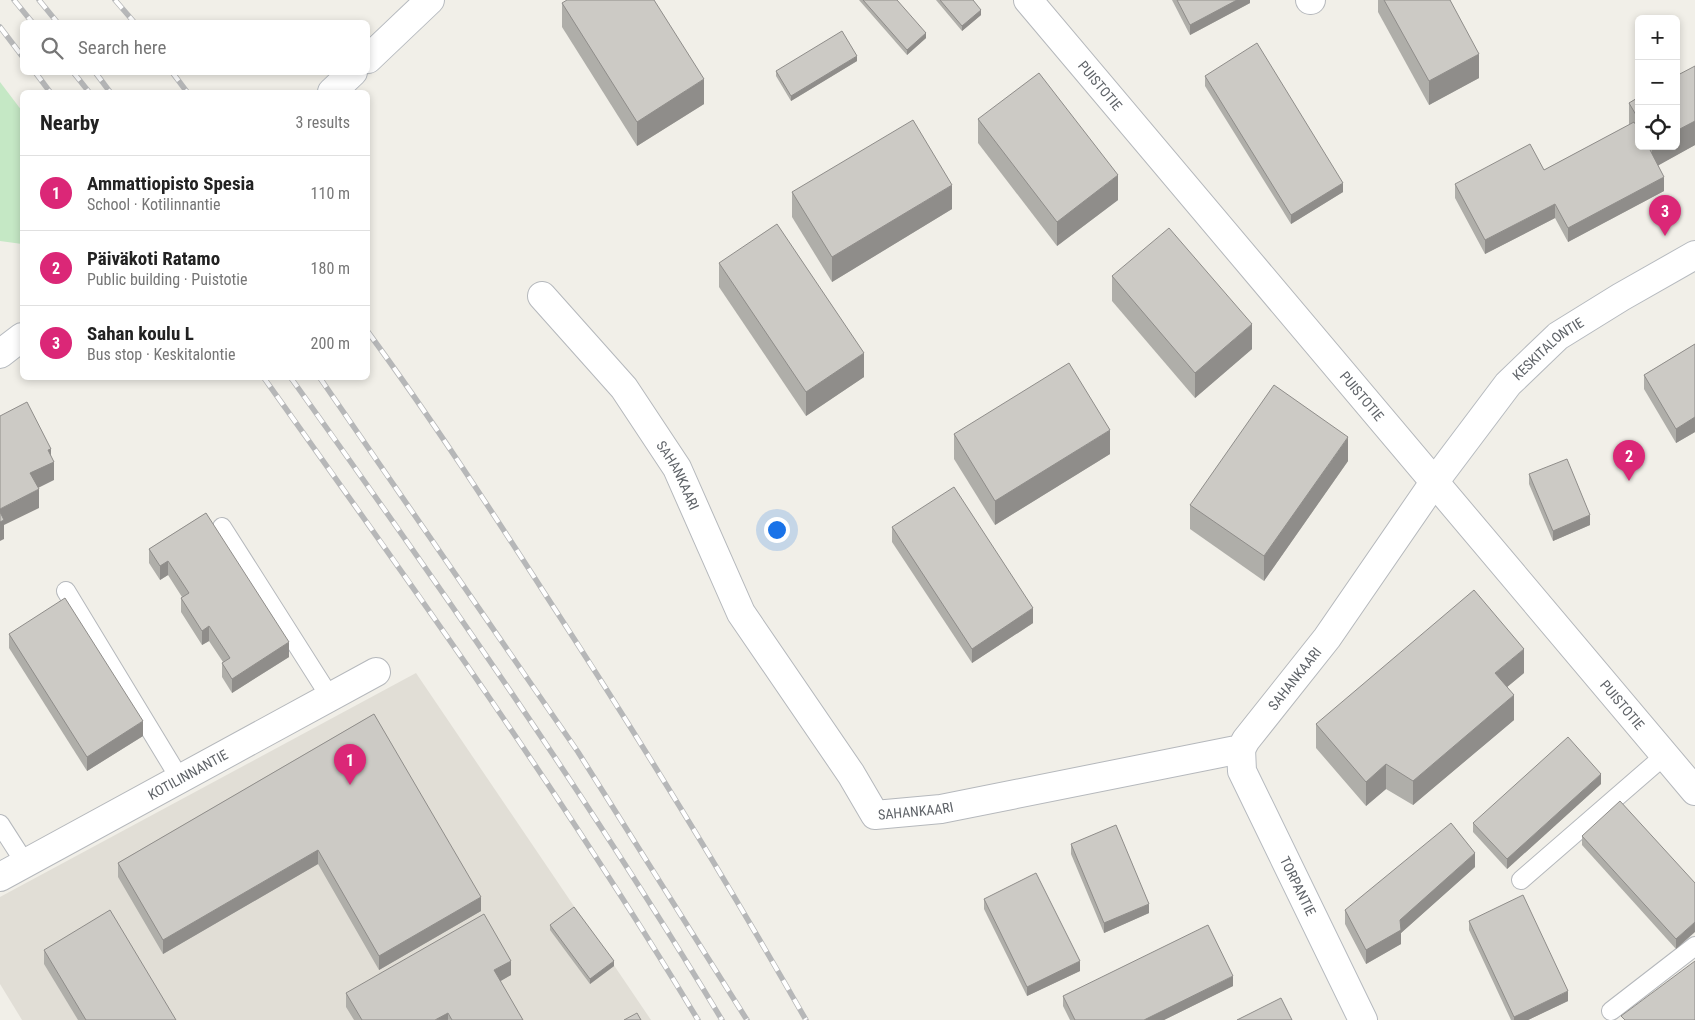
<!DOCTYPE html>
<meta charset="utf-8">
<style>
:root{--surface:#fff;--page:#f6f6f6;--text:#222;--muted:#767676;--line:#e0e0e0;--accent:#db2777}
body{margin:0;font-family:"Roboto Condensed",sans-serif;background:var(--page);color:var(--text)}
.controls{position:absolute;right:15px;top:15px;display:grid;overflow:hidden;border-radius:8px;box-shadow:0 2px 8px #0003}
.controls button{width:45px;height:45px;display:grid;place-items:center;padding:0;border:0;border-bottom:1px solid var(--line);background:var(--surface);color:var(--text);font:25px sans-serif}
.you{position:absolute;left:776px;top:529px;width:18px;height:18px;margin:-12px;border:4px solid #fff;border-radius:50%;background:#1a73e8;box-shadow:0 0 0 8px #1a73e833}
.badge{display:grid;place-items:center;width:32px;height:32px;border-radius:50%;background:var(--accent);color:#fff;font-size:16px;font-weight:700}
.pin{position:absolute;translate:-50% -41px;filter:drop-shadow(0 1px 2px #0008)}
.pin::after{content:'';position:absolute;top:26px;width:18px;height:15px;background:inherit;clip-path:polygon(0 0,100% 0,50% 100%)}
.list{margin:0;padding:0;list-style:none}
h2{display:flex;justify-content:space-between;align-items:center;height:65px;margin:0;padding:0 20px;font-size:21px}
h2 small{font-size:16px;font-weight:400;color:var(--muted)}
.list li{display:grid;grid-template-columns:32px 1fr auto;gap:15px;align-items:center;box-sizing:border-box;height:75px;padding:0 20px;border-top:1px solid var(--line)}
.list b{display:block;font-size:19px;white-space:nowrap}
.list p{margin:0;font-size:16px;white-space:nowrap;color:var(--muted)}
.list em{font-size:16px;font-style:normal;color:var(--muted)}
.icon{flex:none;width:28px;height:28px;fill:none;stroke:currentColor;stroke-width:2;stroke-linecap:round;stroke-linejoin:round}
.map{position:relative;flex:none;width:1695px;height:1020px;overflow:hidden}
.search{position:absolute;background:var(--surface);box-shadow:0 2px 8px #0003;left:20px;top:20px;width:350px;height:55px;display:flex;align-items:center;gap:12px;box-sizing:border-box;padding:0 18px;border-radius:8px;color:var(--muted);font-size:19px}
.panel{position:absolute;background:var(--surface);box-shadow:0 2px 8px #0003;left:20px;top:90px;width:350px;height:290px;border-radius:8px}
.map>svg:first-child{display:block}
.education{fill:#e1ded6}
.green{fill:#c5e8c5}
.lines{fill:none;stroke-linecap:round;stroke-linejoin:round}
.lane-casing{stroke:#b5b8bc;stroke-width:20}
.street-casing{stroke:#b5b8bc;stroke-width:30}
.secondary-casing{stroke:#b6babf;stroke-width:30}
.lane{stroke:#fff;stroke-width:18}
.street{stroke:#fff;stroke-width:28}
.secondary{stroke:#fff;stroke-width:28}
.rail-casing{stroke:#b6b7b8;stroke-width:5.5}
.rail{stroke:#fff;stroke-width:4;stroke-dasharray:11;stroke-linecap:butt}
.wall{fill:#afaea9}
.shaded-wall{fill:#8f8d8a}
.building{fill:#cccac5;stroke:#8f8d8a}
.labels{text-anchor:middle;stroke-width:4;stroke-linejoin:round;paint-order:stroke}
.street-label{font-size:14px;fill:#5f6368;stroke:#fff}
</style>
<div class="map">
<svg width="1695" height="1020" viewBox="0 0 1695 1020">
<rect width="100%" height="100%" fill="#f1efe8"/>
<path class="education" d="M 416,673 L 651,1020 L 22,1020 L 0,984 L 0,897 Z"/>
<path class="green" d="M 0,82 L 22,111 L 22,244 L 0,241 Z"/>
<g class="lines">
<defs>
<g id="lane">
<path d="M 222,527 L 330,697"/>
<path d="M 66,591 L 180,779"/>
<path d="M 0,824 L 25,863"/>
<path d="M 1521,880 L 1664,756"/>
<path d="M 1611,1011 L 1695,946"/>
</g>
<g id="street">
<path id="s1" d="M 1028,0 L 1695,791"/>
<path d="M 1310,0 L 1311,0"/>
<path id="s2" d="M 542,296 L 624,388 L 677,468 L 741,613 L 851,774 L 875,815 L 941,809 L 1241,749 L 1246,740 L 1327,638 L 1435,481"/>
<path id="s3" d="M 0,877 L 376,672"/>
</g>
<g id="secondary">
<path d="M 368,59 L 430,0"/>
<path d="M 332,92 L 353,72"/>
<path d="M 0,354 L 22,337"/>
<path id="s4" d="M 1435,481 L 1508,384 L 1558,336 L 1621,297 L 1695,255"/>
<path id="s5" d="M 1241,749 L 1242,771 L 1363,1020"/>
</g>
</defs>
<use href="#lane" class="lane-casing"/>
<use href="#street" class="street-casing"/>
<use href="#secondary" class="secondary-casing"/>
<use href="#lane" class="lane"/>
<use href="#street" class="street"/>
<use href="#secondary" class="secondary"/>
<defs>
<g id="rail">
<path d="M 14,0 L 32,22"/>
<path d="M 39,0 L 57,22"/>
<path d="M 115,0 L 134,22"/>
<path d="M 0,27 L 22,56"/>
<path d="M 35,72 L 50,92"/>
<path d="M 73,72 L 89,92"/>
<path d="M 95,72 L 110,92"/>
<path d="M 172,72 L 187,92"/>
<path d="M 368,332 C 431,418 489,507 547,597 C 637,735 724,876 806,1020"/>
<path d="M 264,378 C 414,588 565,799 698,1020"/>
<path d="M 291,378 C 441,588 589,799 722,1020"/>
<path d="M 320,378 L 578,752 L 747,1020"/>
</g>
</defs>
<use href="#rail" class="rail-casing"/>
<use href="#rail" class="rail"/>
</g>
<g class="wall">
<path d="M 859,0 L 897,0 L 926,38 L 907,55 Z"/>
<path d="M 936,0 L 973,0 L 981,15 L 962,31 Z"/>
<path d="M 1172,0 L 1250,0 L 1250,3 L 1190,35 Z"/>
<path d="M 1378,0 L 1450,0 L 1479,78 L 1429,105 L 1378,12 Z"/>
<path d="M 562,3 L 704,104 L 637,146 L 562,27 Z"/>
<path d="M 857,61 L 791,101 L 776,76 L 776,71 Z"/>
<path d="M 1695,66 L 1695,145 L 1658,165 L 1664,191 L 1568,242 L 1555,218 L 1485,254 L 1455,198 L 1455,184 L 1544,170 L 1629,125 L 1629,103 L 1639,97 L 1639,146 L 1676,146 Z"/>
<path d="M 1205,76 L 1343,192 L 1291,224 L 1205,86 Z"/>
<path d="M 978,119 L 1118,200 L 1057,246 L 978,143 Z"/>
<path d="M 792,192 L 952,209 L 832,282 L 792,217 Z"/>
<path d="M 719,263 L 864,377 L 806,416 L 719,287 Z"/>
<path d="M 1112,276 L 1252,349 L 1195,398 L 1112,301 Z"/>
<path d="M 1695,344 L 1695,432 L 1676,443 L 1644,389 L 1644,375 Z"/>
<path d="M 954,434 L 1110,454 L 995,525 L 954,459 Z"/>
<path d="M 1348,461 L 1264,581 L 1190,529 L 1190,505 Z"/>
<path d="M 1529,474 L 1590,525 L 1553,541 L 1529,484 Z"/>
<path d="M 206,513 L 289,657 L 232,693 L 222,677 L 222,663 L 223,662 L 209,641 L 202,645 L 181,612 L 181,598 L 182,597 L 168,575 L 160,580 L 149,563 L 149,549 Z"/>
<path d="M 892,527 L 1033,623 L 972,663 L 892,542 Z"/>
<path d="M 9,634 L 143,736 L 87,771 L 9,648 Z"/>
<path d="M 1524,673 L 1507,687 L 1514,720 L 1413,805 L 1386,789 L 1366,806 L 1316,748 L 1316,724 Z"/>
<path d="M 374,714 L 481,911 L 379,970 L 318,864 L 163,954 L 118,877 L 118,863 Z"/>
<path d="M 1601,784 L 1507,869 L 1473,832 L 1473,823 Z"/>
<path d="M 1582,836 L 1695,883 L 1676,949 L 1582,845 Z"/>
<path d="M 1071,844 L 1149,913 L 1104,933 L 1071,854 Z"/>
<path d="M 1475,867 L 1401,933 L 1401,944 L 1366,964 L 1345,924 L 1345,910 Z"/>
<path d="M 984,899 L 1080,971 L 1027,996 L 984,909 Z"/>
<path d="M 1469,921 L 1568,1001 L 1528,1020 L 1511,1020 L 1469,930 Z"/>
<path d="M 550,925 L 614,966 L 590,984 L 550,930 Z"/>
<path d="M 44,950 L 176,1020 L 78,1020 L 44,964 Z"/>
<path d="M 511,975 L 500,981 L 523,1020 L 354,1020 L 346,1007 L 346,993 Z"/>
<path d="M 1233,986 L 1164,1020 L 1070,1020 L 1063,1006 L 1063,996 Z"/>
</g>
<g class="shaded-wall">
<path d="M 1237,0 L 1250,0 L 1250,3 L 1190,35 L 1190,25 Z"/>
<path d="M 981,10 L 981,15 L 962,31 L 962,26 Z"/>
<path d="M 926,33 L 926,38 L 907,55 L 907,50 Z"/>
<path d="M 1479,54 L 1479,78 L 1429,105 L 1429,81 Z"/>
<path d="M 857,56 L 857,61 L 791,101 L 791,96 Z"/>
<path d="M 704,79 L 704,104 L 637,146 L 637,122 Z"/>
<path d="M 1695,121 L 1695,145 L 1652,169 L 1652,146 L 1676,146 L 1676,131 Z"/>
<path d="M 1118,175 L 1118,200 L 1057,246 L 1057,222 Z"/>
<path d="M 1664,177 L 1664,191 L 1568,242 L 1568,228 Z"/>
<path d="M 1343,183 L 1343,192 L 1291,224 L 1291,215 Z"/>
<path d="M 952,185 L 952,209 L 832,282 L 832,257 Z"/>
<path d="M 1555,204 L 1555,218 L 1485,254 L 1485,240 Z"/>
<path d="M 1252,324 L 1252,349 L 1195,398 L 1195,373 Z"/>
<path d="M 864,353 L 864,377 L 806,416 L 806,392 Z"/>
<path d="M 1695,417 L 1695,432 L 1676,443 L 1676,429 Z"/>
<path d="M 1110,430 L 1110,454 L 995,525 L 995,501 Z"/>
<path d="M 1348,437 L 1348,461 L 1264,581 L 1264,556 Z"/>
<path d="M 51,449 L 51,463 L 54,462 L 54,480 L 30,492 L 30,473 L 48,450 Z"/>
<path d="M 39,489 L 39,508 L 4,525 L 4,539 L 0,541 L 0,509 Z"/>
<path d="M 1590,515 L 1590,525 L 1553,541 L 1553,531 Z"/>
<path d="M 168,561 L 168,575 L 160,580 L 160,566 Z"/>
<path d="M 1033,608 L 1033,623 L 972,663 L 972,649 Z"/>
<path d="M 209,626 L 209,641 L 202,645 L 202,631 Z"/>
<path d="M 289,642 L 289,657 L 232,693 L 232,679 Z"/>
<path d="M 1524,649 L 1524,673 L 1495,697 L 1495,673 Z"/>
<path d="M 1514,695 L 1514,720 L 1413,805 L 1413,781 Z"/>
<path d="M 143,721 L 143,736 L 87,771 L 87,757 Z"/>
<path d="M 1386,764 L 1386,789 L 1366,806 L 1366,782 Z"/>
<path d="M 1601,774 L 1601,784 L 1507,869 L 1507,859 Z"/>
<path d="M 318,850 L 318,864 L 163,954 L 163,940 Z"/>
<path d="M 1475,853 L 1475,867 L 1401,933 L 1401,944 L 1366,964 L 1366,950 Z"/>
<path d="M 481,897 L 481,911 L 379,970 L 379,956 Z"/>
<path d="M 1149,904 L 1149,913 L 1104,933 L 1104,923 Z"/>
<path d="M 1695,922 L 1695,932 L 1676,949 L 1676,939 Z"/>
<path d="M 511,961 L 511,975 L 494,985 L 494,970 Z"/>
<path d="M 614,961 L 614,966 L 590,984 L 590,979 Z"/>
<path d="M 1080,961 L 1080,971 L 1027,996 L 1027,987 Z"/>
<path d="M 1233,976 L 1233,986 L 1164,1020 L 1144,1020 Z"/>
<path d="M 1568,991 L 1568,1001 L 1528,1020 L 1514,1020 L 1514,1017 Z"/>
<path d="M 448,1013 L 448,1020 L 435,1020 Z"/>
</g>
<g class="building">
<path d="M 567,0 L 654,0 L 704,79 L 637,122 L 562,3 Z"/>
<path d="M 863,0 L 897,0 L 926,33 L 907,50 Z"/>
<path d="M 940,0 L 973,0 L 981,10 L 962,26 Z"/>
<path d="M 1177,0 L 1237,0 L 1190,25 Z"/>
<path d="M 1384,0 L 1450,0 L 1479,54 L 1429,81 Z"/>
<path d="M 842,31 L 857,56 L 791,96 L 776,71 Z"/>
<path d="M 1257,43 L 1343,183 L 1291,215 L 1205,76 Z"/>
<path d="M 1695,66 L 1695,121 L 1676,131 L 1676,76 Z"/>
<path d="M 1039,73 L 1118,175 L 1057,222 L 978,119 Z"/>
<path d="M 1639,97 L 1639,120 L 1629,103 Z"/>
<path d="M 913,120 L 952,185 L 832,257 L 792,192 Z"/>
<path d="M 1634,122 L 1639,130 L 1639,146 L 1648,146 L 1664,177 L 1568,228 L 1555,204 L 1485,240 L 1455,184 L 1530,144 L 1544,170 Z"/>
<path d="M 777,224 L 864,353 L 806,392 L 719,263 Z"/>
<path d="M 1169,228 L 1252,324 L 1195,373 L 1112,276 Z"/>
<path d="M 1695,344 L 1695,417 L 1676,429 L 1644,375 Z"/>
<path d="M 1069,363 L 1110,430 L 995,501 L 954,434 Z"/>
<path d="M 1274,385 L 1348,437 L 1264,556 L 1190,505 Z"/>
<path d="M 27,402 L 51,449 L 48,450 L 54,462 L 30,473 L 39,489 L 0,509 L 0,416 Z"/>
<path d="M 1567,459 L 1590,515 L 1553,531 L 1529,474 Z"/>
<path d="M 954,487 L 1033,608 L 972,649 L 892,527 Z"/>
<path d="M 0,512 L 4,520 L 0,522 Z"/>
<path d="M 206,513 L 289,642 L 232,679 L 222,663 L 230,658 L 209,626 L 202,631 L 181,598 L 189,593 L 168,561 L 160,566 L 149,549 Z"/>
<path d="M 1474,590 L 1524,649 L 1495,673 L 1514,695 L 1413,781 L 1386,764 L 1366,782 L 1316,724 Z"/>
<path d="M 65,598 L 143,721 L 87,757 L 9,634 Z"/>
<path d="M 374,714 L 481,897 L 379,956 L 318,850 L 163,940 L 118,863 Z"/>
<path d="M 1568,737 L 1601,774 L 1507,859 L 1473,823 Z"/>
<path d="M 1620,801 L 1695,883 L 1695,922 L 1676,939 L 1582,836 Z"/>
<path d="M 1451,823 L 1475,853 L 1400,920 L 1401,930 L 1366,950 L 1345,910 Z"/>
<path d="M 1116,825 L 1149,904 L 1104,923 L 1071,844 Z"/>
<path d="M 1036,873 L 1080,961 L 1027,987 L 984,899 Z"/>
<path d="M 1523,895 L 1568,991 L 1514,1017 L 1469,921 Z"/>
<path d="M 574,907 L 614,961 L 590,979 L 550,925 Z"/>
<path d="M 110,910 L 176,1020 L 86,1020 L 44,950 Z"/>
<path d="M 484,914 L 511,961 L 494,970 L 523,1020 L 452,1020 L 448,1013 L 435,1020 L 362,1020 L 346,993 Z"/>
<path d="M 1208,925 L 1233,976 L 1144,1020 L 1075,1020 L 1063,996 Z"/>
<path d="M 1695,961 L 1695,1020 L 1625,1020 L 1621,1016 Z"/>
<path d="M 1281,998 L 1292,1020 L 1237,1020 Z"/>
<path d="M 637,1013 L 641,1020 L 624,1020 Z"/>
</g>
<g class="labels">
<g class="street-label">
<text dy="5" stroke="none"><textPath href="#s1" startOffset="112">PUISTOTIE</textPath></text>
<text dy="5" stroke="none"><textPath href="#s4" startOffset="175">KESKITALONTIE</textPath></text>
<text dy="5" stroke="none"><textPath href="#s1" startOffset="518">PUISTOTIE</textPath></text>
<text dy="5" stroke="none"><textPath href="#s2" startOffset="226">SAHANKAARI</textPath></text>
<text dy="5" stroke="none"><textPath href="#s2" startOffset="1081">SAHANKAARI</textPath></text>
<text dy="5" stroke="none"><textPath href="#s1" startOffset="922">PUISTOTIE</textPath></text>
<text dy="5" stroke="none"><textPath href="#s3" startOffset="214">KOTILINNANTIE</textPath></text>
<text dy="5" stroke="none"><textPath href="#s2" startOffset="661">SAHANKAARI</textPath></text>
<text dy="5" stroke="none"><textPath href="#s5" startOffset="150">TORPANTIE</textPath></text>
</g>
</g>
</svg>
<div class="controls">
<button>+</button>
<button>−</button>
<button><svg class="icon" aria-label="locate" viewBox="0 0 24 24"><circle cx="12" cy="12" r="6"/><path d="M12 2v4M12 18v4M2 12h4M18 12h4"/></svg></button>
</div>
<div class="you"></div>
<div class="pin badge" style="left:350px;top:785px">1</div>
<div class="pin badge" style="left:1629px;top:481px">2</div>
<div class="pin badge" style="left:1665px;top:236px">3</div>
<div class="search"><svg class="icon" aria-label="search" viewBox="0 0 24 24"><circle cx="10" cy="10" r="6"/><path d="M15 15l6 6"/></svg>Search here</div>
<section class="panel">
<h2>Nearby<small>3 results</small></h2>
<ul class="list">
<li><span class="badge">1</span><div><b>Ammattiopisto Spesia</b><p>School · Kotilinnantie</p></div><em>110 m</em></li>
<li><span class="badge">2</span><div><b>Päiväkoti Ratamo</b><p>Public building · Puistotie</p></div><em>180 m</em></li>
<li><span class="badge">3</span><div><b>Sahan koulu L</b><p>Bus stop · Keskitalontie</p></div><em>200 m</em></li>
</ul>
</section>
</div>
